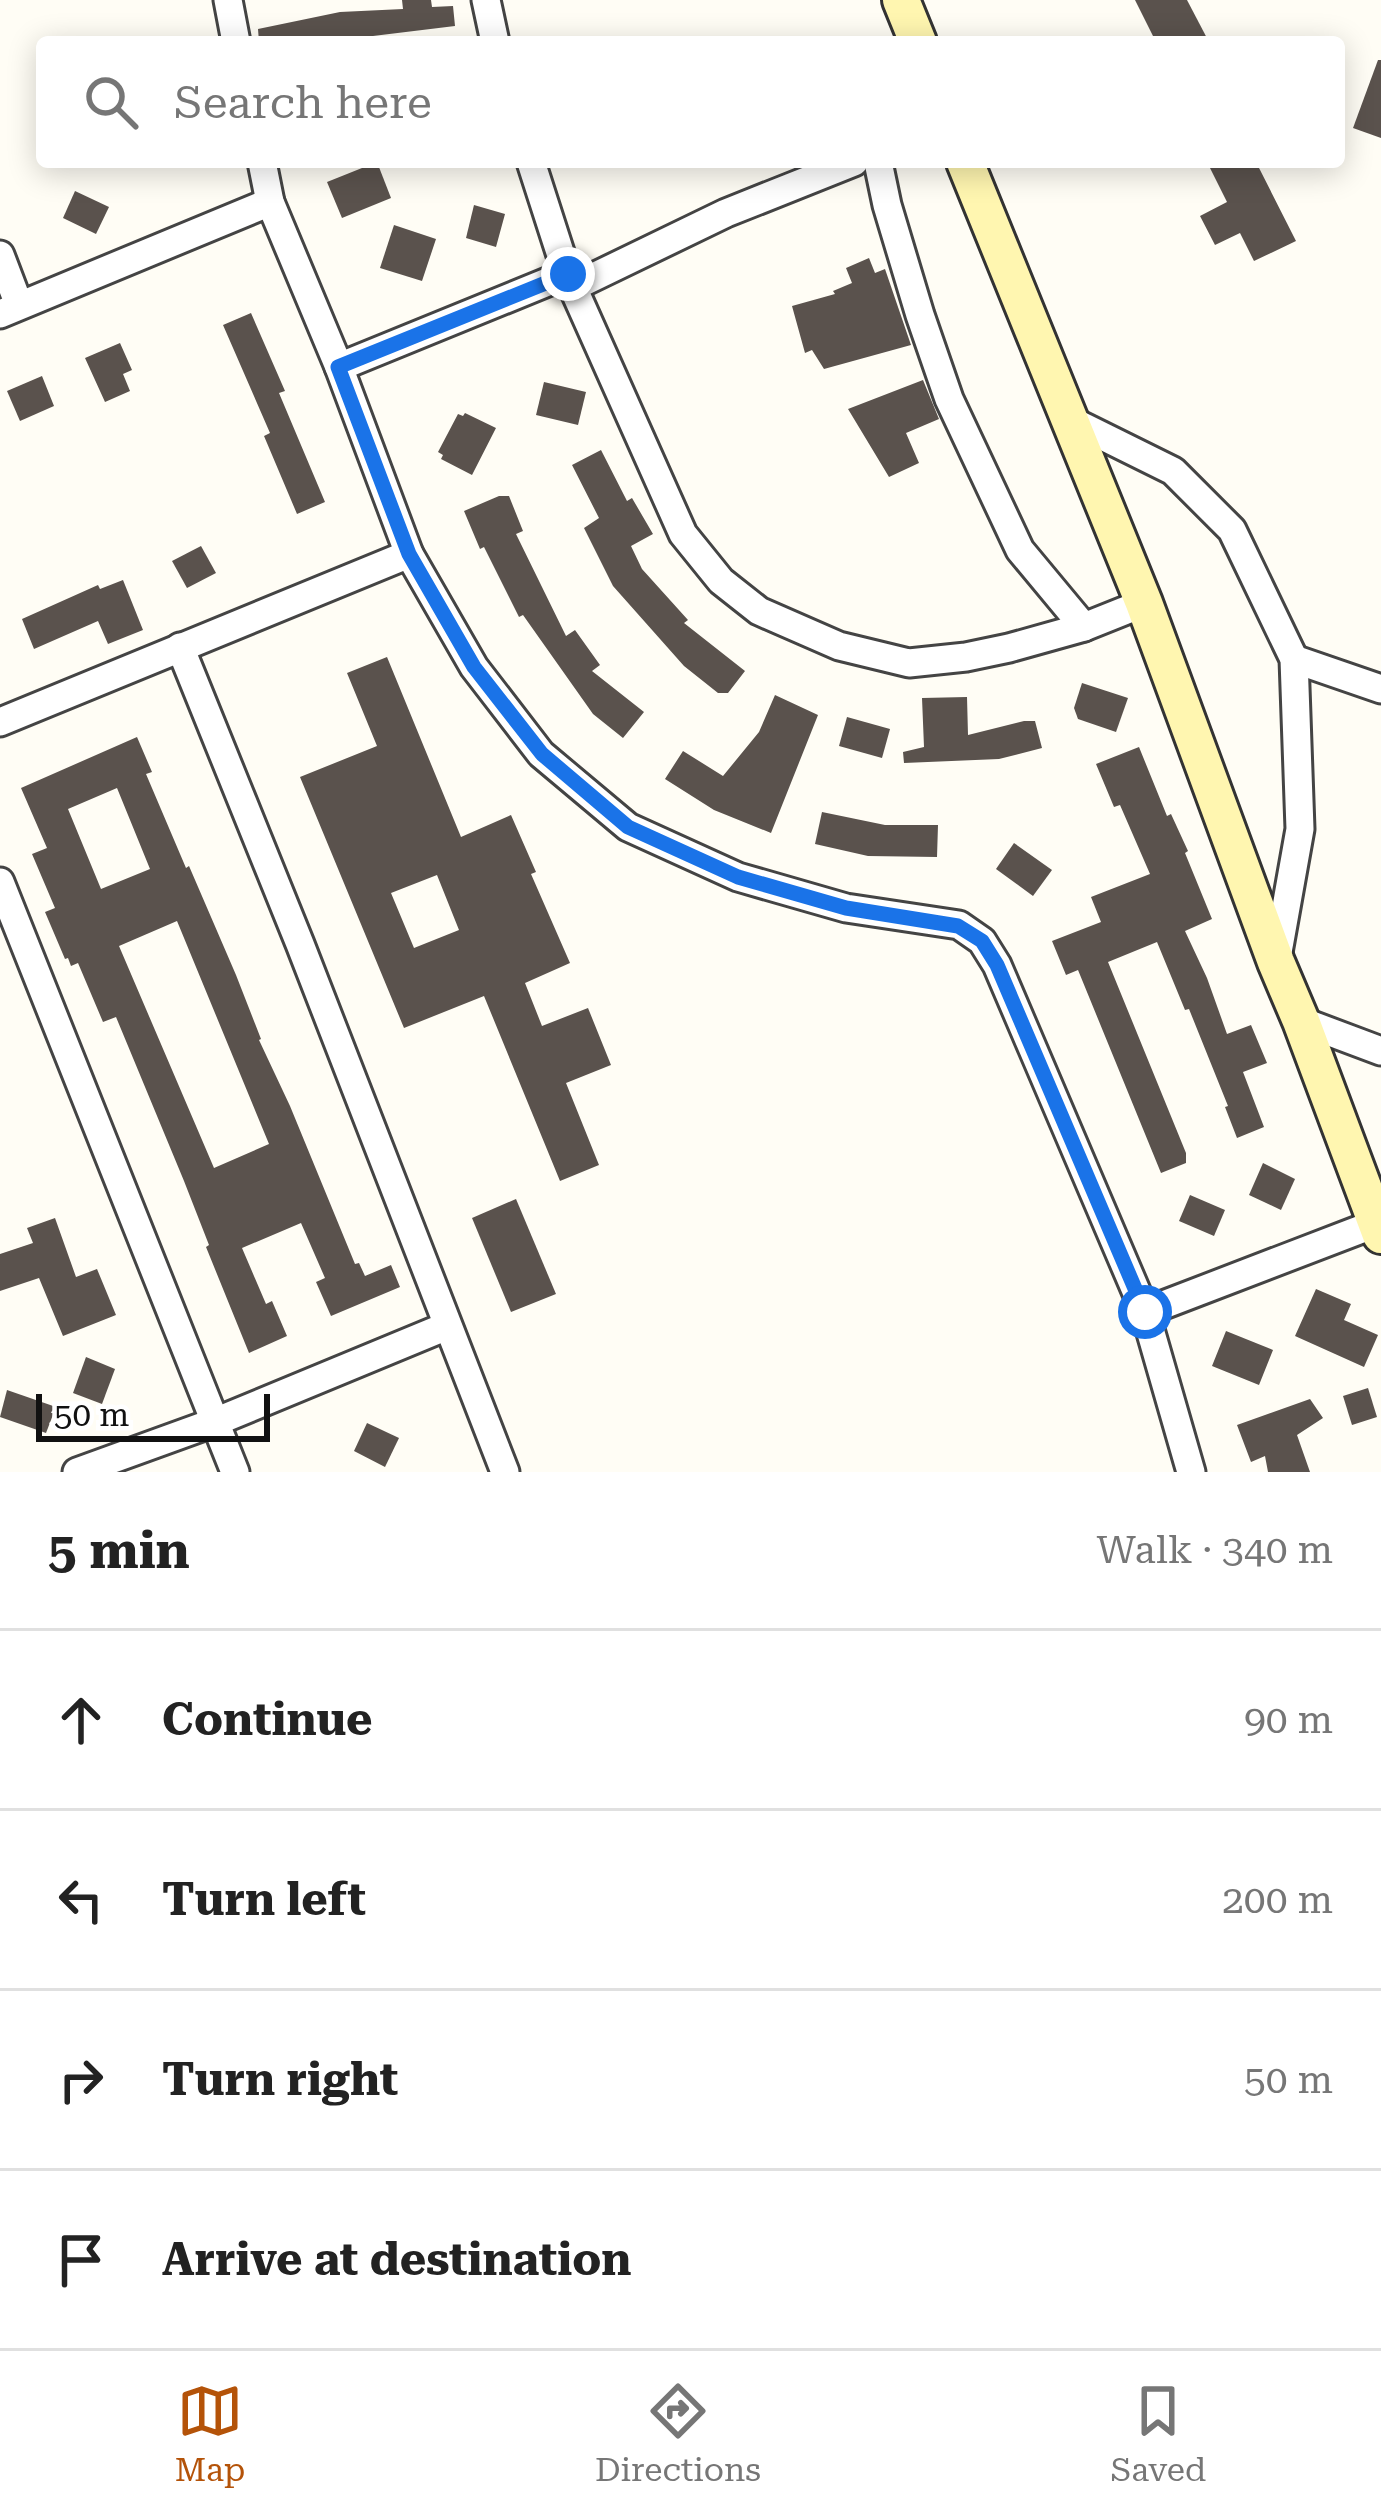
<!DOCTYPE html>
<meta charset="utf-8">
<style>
:root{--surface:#fff;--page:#f2f2f2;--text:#222;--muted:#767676;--line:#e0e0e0;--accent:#b45309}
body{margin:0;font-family:"Roboto Serif",serif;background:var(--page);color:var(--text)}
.scale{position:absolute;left:36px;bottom:30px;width:234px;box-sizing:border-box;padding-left:12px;border:6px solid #111;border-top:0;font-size:33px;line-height:42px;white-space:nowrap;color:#111;-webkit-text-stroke:9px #fff;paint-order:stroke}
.stop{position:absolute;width:36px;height:36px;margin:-27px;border:9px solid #1a73e8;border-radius:50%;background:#fff}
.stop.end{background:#1a73e8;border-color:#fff;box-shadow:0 3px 12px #0008}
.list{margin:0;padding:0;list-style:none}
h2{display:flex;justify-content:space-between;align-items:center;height:156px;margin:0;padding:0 48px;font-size:51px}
h2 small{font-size:39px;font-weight:400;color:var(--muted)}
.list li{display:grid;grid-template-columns:78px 1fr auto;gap:36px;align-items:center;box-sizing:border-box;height:180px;padding:0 48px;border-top:3px solid var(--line)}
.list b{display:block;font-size:45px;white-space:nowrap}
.list em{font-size:39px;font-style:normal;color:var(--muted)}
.icon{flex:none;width:66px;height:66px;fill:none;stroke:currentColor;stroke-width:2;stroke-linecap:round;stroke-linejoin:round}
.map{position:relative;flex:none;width:1381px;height:1472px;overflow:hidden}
.search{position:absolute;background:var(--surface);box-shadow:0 6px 30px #0003;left:36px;right:36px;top:36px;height:132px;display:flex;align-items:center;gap:30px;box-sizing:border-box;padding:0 42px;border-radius:12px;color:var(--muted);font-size:45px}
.sheet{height:876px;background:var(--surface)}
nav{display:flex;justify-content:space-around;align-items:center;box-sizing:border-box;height:168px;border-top:3px solid var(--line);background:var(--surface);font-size:33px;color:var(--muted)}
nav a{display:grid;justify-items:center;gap:6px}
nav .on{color:var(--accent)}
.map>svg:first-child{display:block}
.building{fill:#5a524d;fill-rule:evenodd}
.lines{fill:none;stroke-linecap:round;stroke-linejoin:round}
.street-casing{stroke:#444;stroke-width:33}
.secondary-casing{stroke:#333;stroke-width:42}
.street{stroke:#fff;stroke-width:27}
.secondary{stroke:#fff6b0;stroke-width:36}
.route{stroke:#1a73e8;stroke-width:15}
</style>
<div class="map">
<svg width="1381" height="1472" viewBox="0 0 1381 1472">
<rect width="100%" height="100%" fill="#fffdf5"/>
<g class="building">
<path d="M 402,0 L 431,0 L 432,7 L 453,6 L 455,26 L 373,36 L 374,42 L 259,42 L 258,29 L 340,12 L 403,9 Z"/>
<path d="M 1135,0 L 1187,0 L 1209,42 L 1156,42 Z"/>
<path d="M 1378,60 L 1381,60 L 1381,138 L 1353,128 Z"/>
<path d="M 377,162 L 391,198 L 342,218 L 327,182 Z"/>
<path d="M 1207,162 L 1256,162 L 1296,241 L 1254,261 L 1240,233 L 1215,245 L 1200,216 L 1227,202 Z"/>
<path d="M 75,191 L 109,207 L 96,234 L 63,218 Z"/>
<path d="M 474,205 L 505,214 L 496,247 L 466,238 Z"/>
<path d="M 394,225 L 436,239 L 422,281 L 380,268 Z"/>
<path d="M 869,258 L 875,273 L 885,269 L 911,345 L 824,369 L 812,350 L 805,353 L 792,306 L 835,294 L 833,291 L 852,283 L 846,268 Z"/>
<path d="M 251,313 L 285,391 L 279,393 L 325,502 L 297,514 L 264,436 L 270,433 L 223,325 Z"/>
<path d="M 120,343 L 132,370 L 123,374 L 130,391 L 105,402 L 85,358 Z"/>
<path d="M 42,376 L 54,406 L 20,421 L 7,391 Z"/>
<path d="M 923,380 L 939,419 L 906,433 L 919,463 L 889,477 L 848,409 Z"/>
<path d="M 544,382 L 586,392 L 578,425 L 536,415 Z"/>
<path d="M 465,413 L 496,428 L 472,475 L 441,459 L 443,455 L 438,452 L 458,414 L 463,416 Z"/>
<path d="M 601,450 L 627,501 L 632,498 L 653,534 L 631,546 L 642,569 L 688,620 L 684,623 L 745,671 L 728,693 L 718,693 L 684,666 L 613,586 L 584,528 L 599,518 L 572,465 Z"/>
<path d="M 499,496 L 509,496 L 523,531 L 516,534 L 566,636 L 575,630 L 600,665 L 592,671 L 644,712 L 623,738 L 593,714 L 523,615 L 519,617 L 484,547 L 480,549 L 464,511 Z"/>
<path d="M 201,546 L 216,573 L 187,588 L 172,561 Z"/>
<path d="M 123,580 L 143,630 L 108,644 L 98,621 L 34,649 L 22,619 L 98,585 L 100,589 Z"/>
<path d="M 387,657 L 461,837 L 511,815 L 536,872 L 531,874 L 570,963 L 525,983 L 542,1026 L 588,1008 L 611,1065 L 566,1083 L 599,1165 L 560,1181 L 484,996 L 404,1028 L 300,777 L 377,746 L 347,673 ZM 437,875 L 459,930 L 414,948 L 391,893 Z"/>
<path d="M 1082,683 L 1128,698 L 1116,732 L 1078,719 L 1074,708 Z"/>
<path d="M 775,695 L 818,715 L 771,833 L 714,810 L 665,779 L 683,751 L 723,776 L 759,732 Z"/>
<path d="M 967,697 L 968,735 L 1024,721 L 1035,721 L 1042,748 L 999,759 L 904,763 L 903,752 L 924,747 L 922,698 Z"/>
<path d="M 847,717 L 890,729 L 882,758 L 839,746 Z"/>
<path d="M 137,737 L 152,772 L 146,774 L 186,868 L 189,866 L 236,975 L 261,1039 L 259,1040 L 290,1106 L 355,1264 L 359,1263 L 365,1276 L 391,1265 L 400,1287 L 331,1316 L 316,1282 L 325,1278 L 301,1223 L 242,1248 L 266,1304 L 272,1301 L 287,1336 L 249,1353 L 206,1247 L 209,1245 L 184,1181 L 116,1017 L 103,1022 L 78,963 L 71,966 L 68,958 L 65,959 L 45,912 L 55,908 L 32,854 L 47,848 L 21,788 ZM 117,788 L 150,869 L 101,889 L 68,809 ZM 177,921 L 269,1144 L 214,1168 L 119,946 Z"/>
<path d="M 1139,747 L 1167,816 L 1171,814 L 1188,851 L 1185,853 L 1212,919 L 1185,931 L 1207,978 L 1227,1034 L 1251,1025 L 1267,1063 L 1243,1072 L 1264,1127 L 1237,1138 L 1225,1107 L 1228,1106 L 1189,1009 L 1185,1010 L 1157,942 L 1108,962 L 1186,1153 L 1186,1163 L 1161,1173 L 1078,970 L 1066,975 L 1052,941 L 1101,922 L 1091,897 L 1150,874 L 1120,805 L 1114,807 L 1096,764 Z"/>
<path d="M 822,812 L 885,825 L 938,825 L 937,857 L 868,856 L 815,844 Z"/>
<path d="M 1014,843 L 1052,870 L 1033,896 L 996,869 Z"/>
<path d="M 1263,1163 L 1295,1179 L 1281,1210 L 1249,1195 Z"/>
<path d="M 1190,1195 L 1225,1210 L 1214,1236 L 1179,1221 Z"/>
<path d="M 516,1199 L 556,1294 L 511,1312 L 472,1218 Z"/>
<path d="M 55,1218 L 76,1277 L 97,1269 L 116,1315 L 63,1336 L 39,1278 L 0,1291 L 0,1254 L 33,1243 L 27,1228 Z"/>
<path d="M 1316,1289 L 1351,1304 L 1344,1320 L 1378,1335 L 1364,1367 L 1295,1336 Z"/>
<path d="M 1226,1331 L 1273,1350 L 1259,1385 L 1212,1366 Z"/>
<path d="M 86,1357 L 115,1369 L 102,1404 L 73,1393 Z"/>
<path d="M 1368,1388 L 1377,1417 L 1352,1425 L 1343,1396 Z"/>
<path d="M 7,1390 L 56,1407 L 46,1433 L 0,1417 Z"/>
<path d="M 1310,1399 L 1323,1418 L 1297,1435 L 1310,1472 L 1268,1472 L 1265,1456 L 1251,1462 L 1237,1425 Z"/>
<path d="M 367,1423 L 399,1438 L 385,1467 L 354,1451 Z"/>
</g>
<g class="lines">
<defs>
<g id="street">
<path d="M 228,0 L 236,42"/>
<path d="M 486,0 L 495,42"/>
<path d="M 262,162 L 270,202 L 339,367 L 409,554 L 474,667 L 541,754 L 628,827 L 738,877 L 846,908 L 959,925 L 982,941 L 997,965 L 1145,1312 L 1191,1472"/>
<path d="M 531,162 L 567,274 L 683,534 L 721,581 L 759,611 L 839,646 L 909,663 L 966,657 L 1009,648 L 1084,627 L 1144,603"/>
<path d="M 878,162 L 887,205 L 920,315 L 949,399 L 1020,550 L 1084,627"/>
<path d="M 0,255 L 19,305"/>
<path d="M 573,287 L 726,213 L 854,162"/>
<path d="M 0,314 L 270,202"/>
<path d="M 339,367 L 567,274"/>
<path d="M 1072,421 L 1173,471 L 1232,530 L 1294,659 L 1300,829 L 1277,958"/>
<path d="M 180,647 L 300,944 L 505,1472"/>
<path d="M 1294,659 L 1381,689"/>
<path d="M 0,722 L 409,554"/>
<path d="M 0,882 L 235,1472"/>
<path d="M 1301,1021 L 1381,1051"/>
<path d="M 1145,1312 L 1377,1223"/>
<path d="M 77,1472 L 215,1422 L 447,1326"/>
</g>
<g id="secondary">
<path d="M 901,0 L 918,42"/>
<path d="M 965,162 L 1144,603 L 1276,962 L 1301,1021 L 1381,1235"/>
</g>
</defs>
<use href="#street" class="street-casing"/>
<use href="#secondary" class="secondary-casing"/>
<use href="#street" class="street"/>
<use href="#secondary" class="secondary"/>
</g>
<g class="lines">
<path class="route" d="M 568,274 L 338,367 L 409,554 L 474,667 L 542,754 L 628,827 L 738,877 L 846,908 L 958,926 L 982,941 L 997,965 L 1145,1312"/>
</g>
</svg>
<div class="scale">50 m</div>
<div class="stop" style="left:1145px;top:1312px"></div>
<div class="stop end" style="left:568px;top:274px"></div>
<div class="search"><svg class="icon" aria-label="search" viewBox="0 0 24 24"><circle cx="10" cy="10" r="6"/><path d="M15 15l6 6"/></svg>Search here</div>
</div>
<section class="sheet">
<h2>5 min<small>Walk · 340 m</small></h2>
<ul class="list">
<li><svg class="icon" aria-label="ahead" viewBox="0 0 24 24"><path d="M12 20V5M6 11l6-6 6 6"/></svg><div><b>Continue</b></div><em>90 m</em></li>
<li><svg class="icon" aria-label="left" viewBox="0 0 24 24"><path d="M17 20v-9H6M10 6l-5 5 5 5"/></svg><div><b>Turn left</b></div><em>200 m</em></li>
<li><svg class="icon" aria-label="right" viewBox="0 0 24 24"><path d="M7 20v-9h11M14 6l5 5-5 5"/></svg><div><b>Turn right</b></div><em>50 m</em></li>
<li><svg class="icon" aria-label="arrive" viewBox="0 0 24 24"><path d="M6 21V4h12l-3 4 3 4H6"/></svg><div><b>Arrive at destination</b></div></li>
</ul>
</section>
<nav>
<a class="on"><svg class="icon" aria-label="map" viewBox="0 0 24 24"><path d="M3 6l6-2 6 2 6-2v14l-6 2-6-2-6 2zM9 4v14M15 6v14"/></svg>Map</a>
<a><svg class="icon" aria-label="directions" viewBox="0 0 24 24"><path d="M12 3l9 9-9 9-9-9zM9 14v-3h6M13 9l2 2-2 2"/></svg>Directions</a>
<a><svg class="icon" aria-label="saved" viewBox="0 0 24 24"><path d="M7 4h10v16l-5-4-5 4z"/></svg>Saved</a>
</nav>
